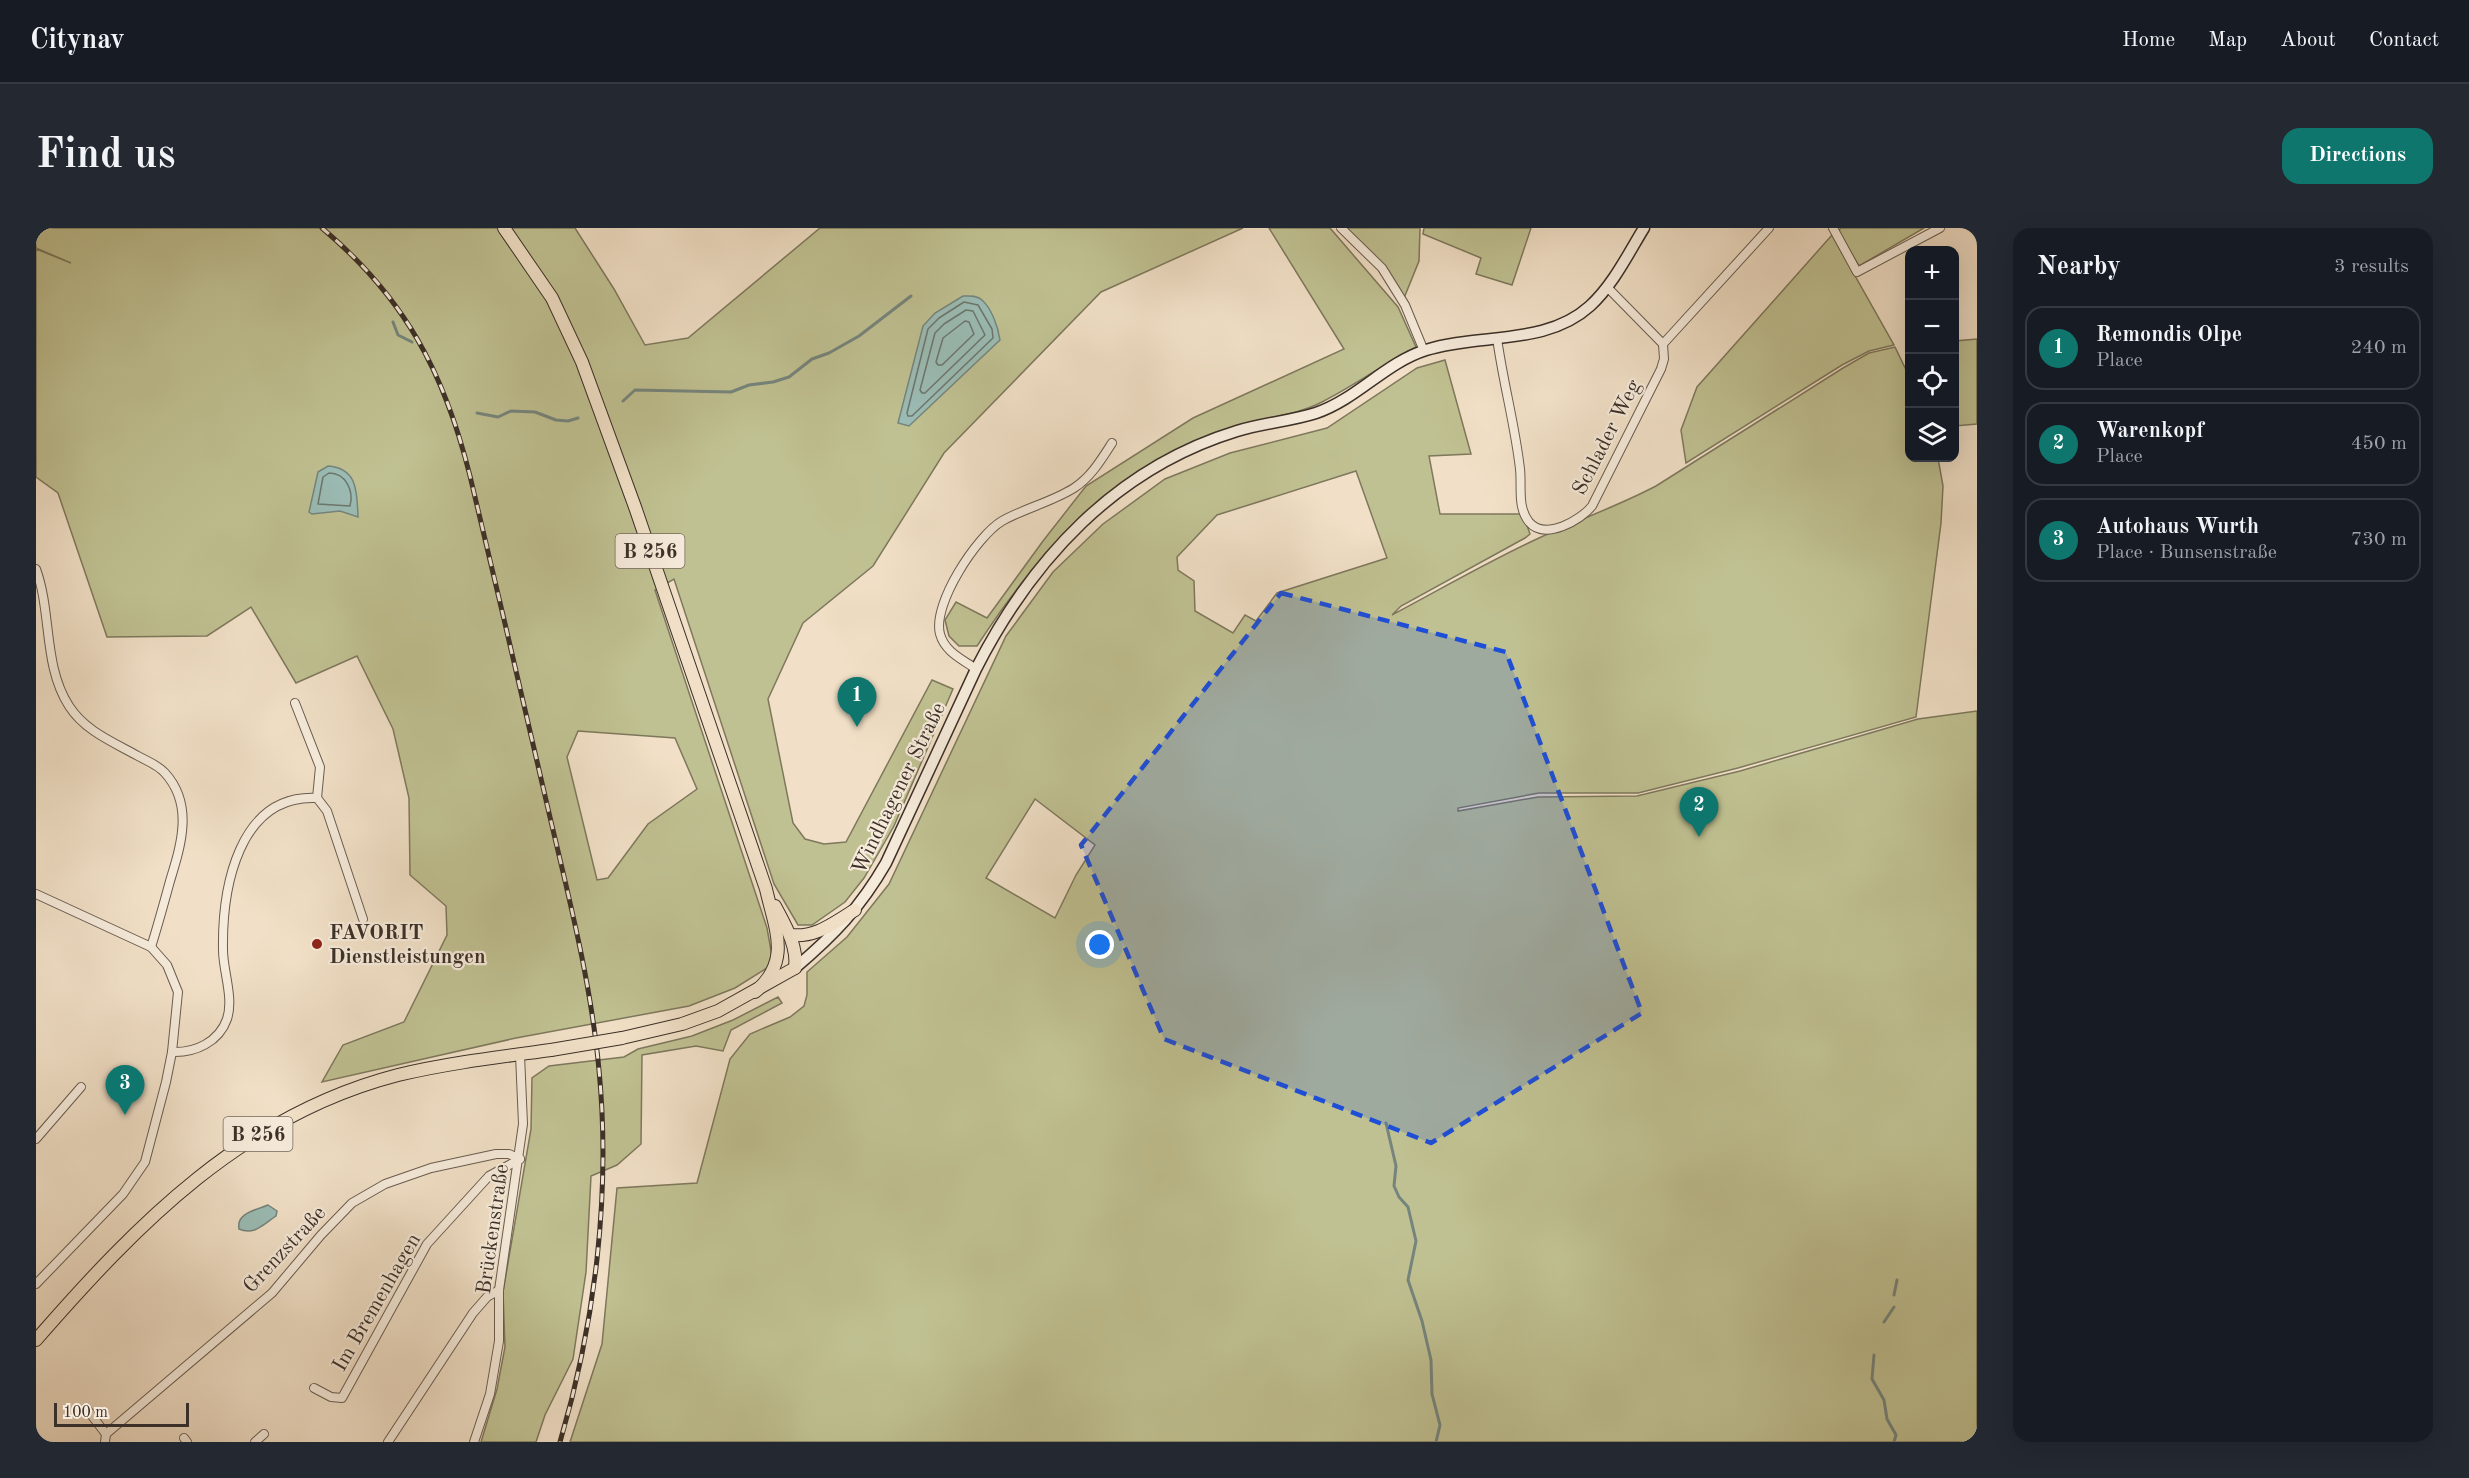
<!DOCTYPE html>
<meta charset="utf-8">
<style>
:root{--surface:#171b24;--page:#242831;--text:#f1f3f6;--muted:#9ea1a6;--line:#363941;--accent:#0f766e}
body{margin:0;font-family:"Old Standard TT",serif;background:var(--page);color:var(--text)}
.controls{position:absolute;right:18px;top:18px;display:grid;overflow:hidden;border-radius:12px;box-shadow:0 6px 24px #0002}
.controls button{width:54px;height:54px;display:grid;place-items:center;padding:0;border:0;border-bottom:2px solid var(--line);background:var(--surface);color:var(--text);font:30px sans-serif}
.scale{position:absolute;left:18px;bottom:15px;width:135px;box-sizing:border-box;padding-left:6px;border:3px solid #3c3028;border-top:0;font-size:16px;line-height:21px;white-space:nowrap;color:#3c3028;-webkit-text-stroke:4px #f6ebdb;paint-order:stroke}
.you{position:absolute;left:1064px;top:717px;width:21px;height:21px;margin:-15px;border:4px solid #fff;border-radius:50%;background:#1a73e8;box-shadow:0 0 0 9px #1a73e833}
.badge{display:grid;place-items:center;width:39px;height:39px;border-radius:50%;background:var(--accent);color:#fff;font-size:20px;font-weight:700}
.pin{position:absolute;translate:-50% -50px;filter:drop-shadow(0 2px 3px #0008)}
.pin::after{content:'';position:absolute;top:32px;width:21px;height:18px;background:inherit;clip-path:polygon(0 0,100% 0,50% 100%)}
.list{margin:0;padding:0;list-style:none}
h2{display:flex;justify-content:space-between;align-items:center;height:78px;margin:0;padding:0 24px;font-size:26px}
h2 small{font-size:20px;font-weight:400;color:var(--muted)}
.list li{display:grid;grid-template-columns:39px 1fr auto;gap:18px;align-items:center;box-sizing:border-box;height:84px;margin:0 12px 12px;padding:0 12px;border:2px solid var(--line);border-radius:18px}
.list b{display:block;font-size:22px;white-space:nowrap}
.list p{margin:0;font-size:20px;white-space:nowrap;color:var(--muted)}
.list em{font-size:20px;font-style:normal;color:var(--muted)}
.icon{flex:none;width:33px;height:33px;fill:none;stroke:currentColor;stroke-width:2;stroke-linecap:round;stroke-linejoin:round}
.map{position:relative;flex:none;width:1941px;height:1214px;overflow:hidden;border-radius:18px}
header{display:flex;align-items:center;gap:36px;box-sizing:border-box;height:84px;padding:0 30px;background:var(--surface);border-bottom:2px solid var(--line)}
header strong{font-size:28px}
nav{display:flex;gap:33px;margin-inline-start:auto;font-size:21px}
.intro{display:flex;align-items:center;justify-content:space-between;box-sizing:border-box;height:144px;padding:0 36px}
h1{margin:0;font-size:42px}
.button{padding:15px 27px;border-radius:18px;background:var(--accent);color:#fff;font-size:21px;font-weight:700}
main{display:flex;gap:36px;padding:0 36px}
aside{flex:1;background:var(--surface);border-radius:18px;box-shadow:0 6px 24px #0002}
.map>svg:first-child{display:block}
.green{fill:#c0c192;stroke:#7e785d;stroke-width:1.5;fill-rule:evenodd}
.water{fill:#9bbdb6;stroke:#75857d;stroke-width:1.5}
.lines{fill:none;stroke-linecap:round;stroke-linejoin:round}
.shore{stroke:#6c766f;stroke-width:1.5}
.stream{stroke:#75857d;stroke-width:3}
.street-casing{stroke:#695c50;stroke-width:10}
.secondary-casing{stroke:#3c3028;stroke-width:13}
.primary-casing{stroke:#3c3028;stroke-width:14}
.street{stroke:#f6ebdb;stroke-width:8}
.secondary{stroke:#f6ebdb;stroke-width:10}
.primary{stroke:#f1e0c7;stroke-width:12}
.rail-casing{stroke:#3c3028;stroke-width:5}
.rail{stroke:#f6ebdb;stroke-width:3;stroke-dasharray:9;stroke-linecap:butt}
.primary-bridge-casing{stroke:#3c3028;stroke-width:14;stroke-linecap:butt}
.primary-bridge{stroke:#f1e0c7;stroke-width:12}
.marked{fill:#1d4ed8;fill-opacity:0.2;stroke:#1d4ed8;stroke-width:4.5;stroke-dasharray:12 8;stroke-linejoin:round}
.poi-dot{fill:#8f2418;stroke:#f6ebdb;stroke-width:2}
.labels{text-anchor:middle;stroke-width:4.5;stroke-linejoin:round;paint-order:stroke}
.shield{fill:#f6ebdb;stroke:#74685e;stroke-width:1.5}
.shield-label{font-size:20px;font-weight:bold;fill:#3c3028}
.street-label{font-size:21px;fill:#3c3028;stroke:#f6ebdb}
.poi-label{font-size:21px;font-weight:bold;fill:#3c3028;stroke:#f6ebdb;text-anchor:start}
</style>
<header>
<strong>Citynav</strong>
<nav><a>Home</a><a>Map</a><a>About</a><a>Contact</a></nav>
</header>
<div class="intro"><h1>Find us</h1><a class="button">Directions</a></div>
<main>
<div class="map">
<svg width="1941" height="1214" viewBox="0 0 1941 1214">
<rect width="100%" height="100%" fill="#f1e0c7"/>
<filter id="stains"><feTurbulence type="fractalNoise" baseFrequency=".00333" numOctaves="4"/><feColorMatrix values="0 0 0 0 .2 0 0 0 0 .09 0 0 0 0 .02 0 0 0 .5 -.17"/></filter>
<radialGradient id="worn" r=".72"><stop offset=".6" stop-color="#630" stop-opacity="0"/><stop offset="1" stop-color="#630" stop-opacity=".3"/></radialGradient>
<g class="green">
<path d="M 0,0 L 539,0 L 578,61 L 609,117 L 652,110 L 784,0 L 1207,0 L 1065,64 L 908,225 L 837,338 L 767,395 L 732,471 L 757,595 L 769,611 L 788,616 L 810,614 L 896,452 L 917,461 L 858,598 L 828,650 L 809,674 L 776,697 L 762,697 L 738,656 L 638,351 L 619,362 L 731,700 L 736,728 L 734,738 L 699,760 L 653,778 L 480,810 L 286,854 L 307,817 L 368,794 L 411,707 L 410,678 L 374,647 L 373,570 L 357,501 L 321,428 L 260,455 L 215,379 L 171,408 L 71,409 L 22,265 L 0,249 L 0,21 L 35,35 L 0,20 ZM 542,503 L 639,510 L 661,561 L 612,596 L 572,650 L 561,652 L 531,529 Z"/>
<path d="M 1233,0 L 1294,0 L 1362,79 L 1380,119 C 1348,136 1318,158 1286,174 C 1257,189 1224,189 1194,200 C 1074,243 1009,314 941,418 L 923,418 L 913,408 L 909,392 L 920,374 L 951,390 L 1007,313 L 1050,258 L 1157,190 L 1308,121 Z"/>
<path d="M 1306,0 L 1384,0 L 1383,33 L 1368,70 Z"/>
<path d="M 1388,0 L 1495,0 L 1476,57 L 1440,46 L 1445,30 L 1387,6 Z"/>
<path d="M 1805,0 L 1888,0 L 1823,38 L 1802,3 Z"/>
<path d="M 1796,7 L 1858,117 L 1833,123 L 1806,137 L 1650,235 L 1645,202 L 1661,159 Z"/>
<path d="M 1941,111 L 1941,196 L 1919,198 L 1919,113 Z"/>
<path d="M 1859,119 L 1873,148 L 1874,230 L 1902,230 L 1907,258 L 1905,295 L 1880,489 L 1702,540 L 1602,565 L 1503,565 L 1422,580 L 1422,583 L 1502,569 L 1601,568 L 1704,543 L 1882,491 L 1941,483 L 1941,1214 L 534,1214 L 566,1116 L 581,960 L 661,955 L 694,831 L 714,806 L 754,789 L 768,778 L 771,767 L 771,744 L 811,709 L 853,656 L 970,408 L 1017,344 L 1067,296 L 1129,251 L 1194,225 L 1291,200 L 1381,140 L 1409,132 L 1435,226 L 1393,228 L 1404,286 L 1487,286 L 1494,306 L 1489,310 L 1365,378 L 1356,387 C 1405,361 1453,333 1503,310 C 1542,292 1582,278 1620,258 L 1807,140 L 1833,125 ZM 1320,243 L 1351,330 L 1241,365 L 1220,393 L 1209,387 L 1197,405 L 1159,383 L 1158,353 L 1142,342 L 1141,329 L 1181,287 ZM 999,571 L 1059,617 L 1040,647 L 1019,690 L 950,650 Z"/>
<path d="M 742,769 L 746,775 L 695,802 L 687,823 L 660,818 L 606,827 L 605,916 L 581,937 L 555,948 L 550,1044 L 537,1131 L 509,1187 L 500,1214 L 445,1214 L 461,1161 L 469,1119 L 467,1064 L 495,901 L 496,850 L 513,838 L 588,829 L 602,821 L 656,808 L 697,792 Z"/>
</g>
<g class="water">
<path d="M 927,68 C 933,68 941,67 946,72 C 956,81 962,99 964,112 L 873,198 L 862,195 L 887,98 L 899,85 Z"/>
<path d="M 292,238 C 322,240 321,265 322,289 L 304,283 L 276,286 L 273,284 L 282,244 Z"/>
<path d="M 232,977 L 241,983 L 240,988 C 228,996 218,1008 203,1001 C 200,985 220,982 232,977 Z"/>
</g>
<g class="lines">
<g class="shore">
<path d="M 928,74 L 942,77 L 956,101 L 957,110 L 876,188 L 872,188 L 871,185 L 892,101 L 903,90 Z"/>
<path d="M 930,82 L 937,83 L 949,107 L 889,165 L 886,165 L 884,162 L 899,105 L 908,96 Z"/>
<path d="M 929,93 L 933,94 L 938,106 L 906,137 L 902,137 L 900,134 L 907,110 Z"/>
<path d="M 293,245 C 310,245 318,263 314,278 L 282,276 L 287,249 Z"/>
</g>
<g class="stream">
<path d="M 357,94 L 362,107 L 376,114"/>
<path d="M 587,173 L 599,162 L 695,164 L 713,157 L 737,154 L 753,149 L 776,131 L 793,125 L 823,108 L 875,68"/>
<path d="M 441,185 L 462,189 L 475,183 L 499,184 L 520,192 L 532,193 L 542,190"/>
<path d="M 1350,895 L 1360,938 L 1358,958 L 1363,969 L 1372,979 L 1380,1013 L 1372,1052 L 1386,1093 L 1395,1132 L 1396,1166 L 1404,1197 L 1400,1214"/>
<path d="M 1858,1067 L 1861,1052"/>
<path d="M 1848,1094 L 1858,1079"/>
<path d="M 1838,1127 L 1836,1151 L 1848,1172 L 1851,1191 L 1860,1207 L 1858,1214"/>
</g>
<defs>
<g id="street">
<path d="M 1305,0 L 1346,40 L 1369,77 L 1388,123"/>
<path d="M 1797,0 L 1821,44 L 1904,0"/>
<path d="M 1571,59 L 1627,116 L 1733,0"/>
<path d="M 1461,110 C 1467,154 1479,197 1484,241 C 1486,258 1481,279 1493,294 C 1509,313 1545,292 1556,278 L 1625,141 L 1628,131 L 1627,116"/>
<path d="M 0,341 C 16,385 7,438 33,478 C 49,503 77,514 102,528 C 111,533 122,537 129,545 C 158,577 145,617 134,653 C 128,675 122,697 115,719"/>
<path d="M 940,441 C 926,431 909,424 904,406 C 896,376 941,308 966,293 C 989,280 1016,274 1038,260 C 1055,249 1065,232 1076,215"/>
<path d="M 259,475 L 284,539 L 281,570"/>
<path d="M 0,666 L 115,719 L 131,737 L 142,764 L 136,824 L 130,854 L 109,934 L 87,966 L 0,1056"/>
<path d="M 136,824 C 159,825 183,814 191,791 C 198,770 187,743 187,722 C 186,661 202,566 281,570 L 291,583 L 327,691"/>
<path d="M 0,911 L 45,859"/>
<path d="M 278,1160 L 295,1169 L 306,1170 L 391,1016 L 453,948 L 484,931"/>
<path d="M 50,1180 L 70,1206 L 69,1214"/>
<path d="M 70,1206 L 236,1065 L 285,1007 L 316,975 L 349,956 L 395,940 L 460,926 L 473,926 L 484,931"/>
<path d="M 148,1210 L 151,1214"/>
<path d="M 219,1214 L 228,1206"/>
<path d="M 352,1214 L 437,1085 L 451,1069 L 463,1062"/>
<path d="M 438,1214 L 454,1166 L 463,1113 L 463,1062 L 487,896 L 484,827"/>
</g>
<path id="secondary" d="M 759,740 C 798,707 824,680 850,635 L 940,441 C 996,331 1080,240 1201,203 C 1227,195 1255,193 1280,185 C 1321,171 1349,135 1390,122 C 1444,105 1510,118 1554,78 C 1577,57 1592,26 1608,0"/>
<g id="primary">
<path d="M 468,0 L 516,70 L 546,134 L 599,279 L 730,661 C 739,701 756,733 719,764"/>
<path d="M 739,678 C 749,697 762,718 759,740"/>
<path d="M 754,707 C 780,710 797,695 819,682"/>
<path d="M 586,810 L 646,796 L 682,783 L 759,740"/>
<path d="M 0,1112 C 102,995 207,887 362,847 C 412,835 464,829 515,822"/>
</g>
</defs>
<use href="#street" class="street-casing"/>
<use href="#secondary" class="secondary-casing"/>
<use href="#primary" class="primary-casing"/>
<use href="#street" class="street"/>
<use href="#secondary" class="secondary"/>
<use href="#primary" class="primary"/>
<defs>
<path id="rail" d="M 286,0 C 369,70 408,144 434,248 C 461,360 487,473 513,585 C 533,670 555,755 563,842 C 575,966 559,1095 524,1214"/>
</defs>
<use href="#rail" class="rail-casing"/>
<use href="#rail" class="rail"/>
<defs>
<path id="primary-bridge" d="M 515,822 L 586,810"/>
</defs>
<use href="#primary-bridge" class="primary-bridge-casing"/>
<use href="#primary-bridge" class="primary-bridge"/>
</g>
<path class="marked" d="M 1245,365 L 1470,424 L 1606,785 L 1395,915 L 1128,811 L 1045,617 Z"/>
<circle class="poi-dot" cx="281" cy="716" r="6"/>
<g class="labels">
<g class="shield">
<rect x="579.5" y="306" width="69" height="34" rx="4.5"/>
<rect x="187.5" y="889" width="69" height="34" rx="4.5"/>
</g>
<g class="shield-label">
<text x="614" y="330">B 256</text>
<text x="222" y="913">B 256</text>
</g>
<g class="street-label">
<text transform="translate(1570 209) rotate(-63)" y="7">Schlader Weg</text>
<text transform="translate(862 560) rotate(-64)" y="7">Windhagener Straße</text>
<text transform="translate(456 1001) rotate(-82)" y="7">Brückenstraße</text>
<text transform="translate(248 1021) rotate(-47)" y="7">Grenzstraße</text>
<text transform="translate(340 1074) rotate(-60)" y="7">Im Bremenhagen</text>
</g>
<g class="poi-label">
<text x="293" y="711">FAVORIT<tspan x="293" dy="24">Dienstleistungen</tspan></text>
</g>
</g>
<rect width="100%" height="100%" filter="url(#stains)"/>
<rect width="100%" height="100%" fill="url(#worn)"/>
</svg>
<div class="controls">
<button>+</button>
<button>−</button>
<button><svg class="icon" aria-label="locate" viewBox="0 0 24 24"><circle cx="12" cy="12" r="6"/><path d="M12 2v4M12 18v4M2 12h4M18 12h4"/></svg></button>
<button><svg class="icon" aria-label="layers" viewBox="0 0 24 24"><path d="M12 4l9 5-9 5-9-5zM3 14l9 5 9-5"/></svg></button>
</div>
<div class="scale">100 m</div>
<div class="you"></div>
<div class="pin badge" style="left:821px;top:499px">1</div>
<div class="pin badge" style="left:1663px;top:609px">2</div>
<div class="pin badge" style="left:89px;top:887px">3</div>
</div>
<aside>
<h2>Nearby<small>3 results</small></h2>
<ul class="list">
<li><span class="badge">1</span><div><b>Remondis Olpe</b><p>Place</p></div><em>240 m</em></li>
<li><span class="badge">2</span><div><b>Warenkopf</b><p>Place</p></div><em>450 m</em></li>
<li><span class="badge">3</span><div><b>Autohaus Wurth</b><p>Place · Bunsenstraße</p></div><em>730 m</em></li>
</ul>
</aside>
</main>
